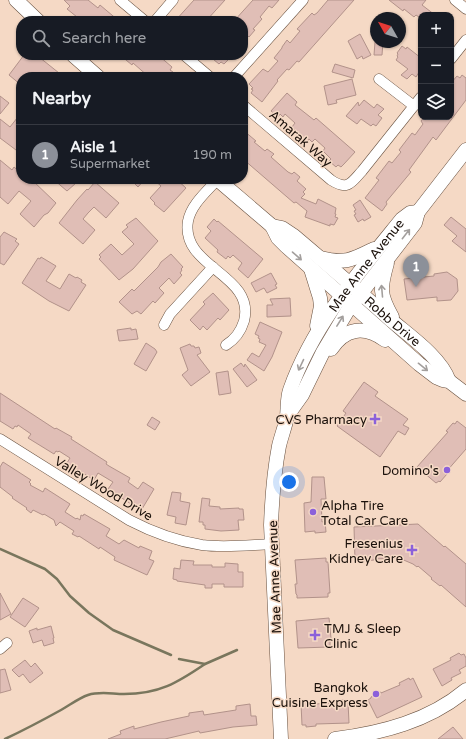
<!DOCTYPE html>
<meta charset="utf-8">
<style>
:root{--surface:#171b24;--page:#20242c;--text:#f1f3f6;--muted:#9ea1a6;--line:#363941;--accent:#8c9099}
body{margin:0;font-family:"Varela Round",sans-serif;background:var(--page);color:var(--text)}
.controls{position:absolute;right:12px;top:12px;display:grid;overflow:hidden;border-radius:8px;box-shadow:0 1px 3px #0004}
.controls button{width:36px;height:36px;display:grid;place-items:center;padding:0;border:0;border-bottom:1px solid var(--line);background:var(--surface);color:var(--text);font:20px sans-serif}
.compass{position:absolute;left:370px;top:12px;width:36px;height:36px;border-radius:50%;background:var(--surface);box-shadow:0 1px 3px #0004;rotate:309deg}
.you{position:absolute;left:289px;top:482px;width:14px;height:14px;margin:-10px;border:3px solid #fff;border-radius:50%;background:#1a73e8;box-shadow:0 0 0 6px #1a73e833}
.badge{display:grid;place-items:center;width:26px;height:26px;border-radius:50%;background:var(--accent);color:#fff;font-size:13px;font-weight:700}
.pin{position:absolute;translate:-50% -33px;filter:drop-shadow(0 1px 2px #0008)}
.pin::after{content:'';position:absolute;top:21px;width:14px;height:12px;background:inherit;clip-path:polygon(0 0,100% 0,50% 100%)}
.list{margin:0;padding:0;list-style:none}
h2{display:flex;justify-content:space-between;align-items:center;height:52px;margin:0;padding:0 16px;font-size:17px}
h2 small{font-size:13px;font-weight:400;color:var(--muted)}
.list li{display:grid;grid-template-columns:26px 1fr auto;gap:12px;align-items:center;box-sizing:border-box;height:60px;padding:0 16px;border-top:1px solid var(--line)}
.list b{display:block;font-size:15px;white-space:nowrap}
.list p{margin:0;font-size:13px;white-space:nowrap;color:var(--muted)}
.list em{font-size:13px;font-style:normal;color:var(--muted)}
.icon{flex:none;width:22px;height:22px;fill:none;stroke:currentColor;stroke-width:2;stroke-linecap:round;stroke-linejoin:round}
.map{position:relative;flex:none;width:466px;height:739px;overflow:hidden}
.search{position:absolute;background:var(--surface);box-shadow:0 1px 3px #0004;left:16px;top:16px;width:232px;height:44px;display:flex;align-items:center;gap:10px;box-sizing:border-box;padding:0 14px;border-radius:16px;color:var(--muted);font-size:15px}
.panel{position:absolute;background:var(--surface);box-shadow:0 1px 3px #0004;left:16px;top:72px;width:232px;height:112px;border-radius:16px}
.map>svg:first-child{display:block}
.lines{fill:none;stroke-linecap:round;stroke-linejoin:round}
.stream{stroke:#79765d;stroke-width:2.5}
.building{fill:#e0beb6;stroke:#b2928a}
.street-casing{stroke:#685140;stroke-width:11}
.secondary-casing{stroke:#685140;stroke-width:15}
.street{stroke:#fff;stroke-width:10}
.secondary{stroke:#fff;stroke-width:14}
.oneway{stroke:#a39f9d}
.poi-dot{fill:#8b60da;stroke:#f5d9c5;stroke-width:1.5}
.labels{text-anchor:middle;stroke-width:3;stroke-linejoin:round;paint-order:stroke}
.street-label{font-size:13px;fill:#1a100a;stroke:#f5d9c5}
.poi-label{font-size:13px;fill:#1a100a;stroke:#f5d9c5;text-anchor:end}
</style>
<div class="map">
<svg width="466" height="739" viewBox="0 0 466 739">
<rect width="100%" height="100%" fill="#f5d9c5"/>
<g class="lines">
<g class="stream">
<path d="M 0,549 L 45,569 L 57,579 L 70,596 L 89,613 L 113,630 L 171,655"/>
<path d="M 179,659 L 205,664 L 237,650"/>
<path d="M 5,739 C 24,730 43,720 61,710 C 70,705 79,698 88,695 C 100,691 112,694 124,694 C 159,694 177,683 205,664"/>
</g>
</g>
<g class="building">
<path d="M 64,0 L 88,0 L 98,8 L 100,5 L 119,21 L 82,21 L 67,9 L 70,6 Z"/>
<path d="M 194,0 L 225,0 L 206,21 L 175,21 Z"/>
<path d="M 253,0 L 279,0 L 272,8 L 269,6 L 260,17 L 262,19 L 253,29 L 255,30 L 249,37 L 243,31 L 243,21 L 234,21 Z"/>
<path d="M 328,0 L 354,0 L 299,62 L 297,61 L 289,70 L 287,69 L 277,80 L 278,81 L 262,102 L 251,93 L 253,90 L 251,89 L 253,88 L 249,84 L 263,69 L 268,72 L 278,61 L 274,58 L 282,48 L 282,47 L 287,40 L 290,43 L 300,31 L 297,29 L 312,13 L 314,15 L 317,13 Z"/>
<path d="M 389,0 L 426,0 L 422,5 L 435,15 L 421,15 L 419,17 L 416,15 L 414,17 L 404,9 L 403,11 Z"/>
<path d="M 360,34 L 371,55 L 363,59 L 362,56 L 357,59 L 348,41 Z"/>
<path d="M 375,42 L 383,42 L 382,55 L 374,55 Z"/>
<path d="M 402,46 L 406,49 L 407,47 L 421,58 L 421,69 L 416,77 L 412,74 L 407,79 L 401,75 L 408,69 L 396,60 L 398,57 L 397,56 L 398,54 L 397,53 Z"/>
<path d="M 24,55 L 35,55 L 39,57 L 64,77 L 21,77 L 21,85 L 9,75 Z"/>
<path d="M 120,55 L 158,55 L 172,67 L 170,70 L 173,72 L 169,77 L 149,77 L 133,63 L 132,65 Z"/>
<path d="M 208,55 L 233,55 L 224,64 L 221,62 L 219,64 Z"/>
<path d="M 335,64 L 355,70 L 353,78 L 332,72 Z"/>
<path d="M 462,75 L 466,78 L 466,100 L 436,140 L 433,137 L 409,170 L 411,172 L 386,202 L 387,204 L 382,211 L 365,198 L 379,180 L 376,178 L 389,161 L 392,163 L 401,152 L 399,150 L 412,133 L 415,135 L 423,124 L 421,121 L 424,117 L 451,117 L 451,83 L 457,76 L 460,78 Z"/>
<path d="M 352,79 L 356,95 L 336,100 L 337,103 L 328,105 L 324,86 Z"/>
<path d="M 287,93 L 297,102 L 295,105 L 314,120 L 316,118 L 355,152 L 344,164 L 341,167 L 338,165 L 336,167 L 329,161 L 331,159 L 323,151 L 325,148 L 315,139 L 312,142 L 309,139 L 307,142 L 292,127 L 295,123 L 285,114 L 283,117 L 280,114 L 278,117 L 271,111 Z"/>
<path d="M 0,96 L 9,103 L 0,114 Z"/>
<path d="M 364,100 L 374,108 L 377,104 L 384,109 L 378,115 L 382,118 L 376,126 L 373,124 L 371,126 L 361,119 L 357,124 L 346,116 L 358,102 L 359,106 Z"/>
<path d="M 21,113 L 21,144 L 16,150 L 0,138 L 0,119 L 10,127 Z"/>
<path d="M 243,130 L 256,141 L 254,142 L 265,151 L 267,149 L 274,154 L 271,157 L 288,172 L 292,174 L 294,172 L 300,177 L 297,181 L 306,189 L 303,192 L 305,194 L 301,198 L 316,204 L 318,199 L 336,208 L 335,214 L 336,214 L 335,217 L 338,218 L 334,225 L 330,224 L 330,226 L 305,217 L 307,211 L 296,202 L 294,203 L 243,159 Z"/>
<path d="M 0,160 L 12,170 L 14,167 L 21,173 L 21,179 L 31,179 L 56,203 L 48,213 L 44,215 L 34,227 L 20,214 L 31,201 L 19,191 L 8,204 L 0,197 Z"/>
<path d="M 53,179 L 72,179 L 76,183 L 67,191 Z"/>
<path d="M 130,179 L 145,179 L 138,187 Z"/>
<path d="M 153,179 L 176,179 L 186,188 L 164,212 L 154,204 L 155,203 L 150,198 L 161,186 Z"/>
<path d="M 95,182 L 119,203 L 106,218 L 94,207 L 88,213 L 83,219 L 95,230 L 83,244 L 59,223 L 77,200 L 87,189 L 88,190 Z"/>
<path d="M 360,200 L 371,217 L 364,221 L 363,219 L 358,222 L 354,215 L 356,214 L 354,211 L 356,210 L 353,205 Z"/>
<path d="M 451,217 L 466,229 L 466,252 L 452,241 L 457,236 L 444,225 Z"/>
<path d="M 136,218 L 158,241 L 133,269 L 119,280 L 99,259 L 101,257 L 99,255 L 111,244 L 122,255 L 134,244 L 122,232 L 128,227 L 126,225 Z"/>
<path d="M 214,219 L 217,222 L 218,221 L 263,259 L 248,278 L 238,269 L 242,263 L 233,255 L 230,258 L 228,256 L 226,259 L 217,252 L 218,250 L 205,238 L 211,231 L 207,227 Z"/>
<path d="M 4,232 L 17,239 L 15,241 L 19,244 L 4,265 L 0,263 L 0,237 Z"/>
<path d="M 171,254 L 183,267 L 181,269 L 182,270 L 180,273 L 182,275 L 174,284 L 169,278 L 159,288 L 164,293 L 155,303 L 153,301 L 141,314 L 137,311 L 132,314 L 119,302 L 132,289 L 134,291 L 158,267 L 161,262 Z"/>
<path d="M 41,257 L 56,266 L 46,281 L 60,289 L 69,274 L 76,278 L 77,277 L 82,280 L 81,282 L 86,285 L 69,311 L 49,301 L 22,283 L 38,258 L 40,259 Z"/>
<path d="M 447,272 L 457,279 L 458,291 L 451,300 L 437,301 L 437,297 L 407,300 L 404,279 L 434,276 L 434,274 Z"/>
<path d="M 271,273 L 277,284 L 275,285 L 277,288 L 267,293 L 264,288 L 256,292 L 251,283 Z"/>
<path d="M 213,293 L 229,310 L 220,320 L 218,318 L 207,330 L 203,326 L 200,330 L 190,320 L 205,304 L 203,302 Z"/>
<path d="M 290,298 L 291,316 L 267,317 L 267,305 L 273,305 L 270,299 Z"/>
<path d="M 260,322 L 282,332 L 272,357 L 264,371 L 247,360 L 252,353 L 259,357 L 266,345 L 259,342 L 260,339 L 258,338 L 259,336 L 255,334 Z"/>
<path d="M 131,328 L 131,330 L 136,329 L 138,339 L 119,341 L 117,330 Z"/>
<path d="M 146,343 L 155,349 L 157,352 L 146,371 L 134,364 Z"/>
<path d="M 190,344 L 191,346 L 194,346 L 195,348 L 199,347 L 201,353 L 197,355 L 210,372 L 191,386 L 182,375 L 188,370 L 180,348 Z"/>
<path d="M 241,363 L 244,367 L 245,364 L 257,380 L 247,387 L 233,369 Z"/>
<path d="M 228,371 L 231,393 L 219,395 L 216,373 Z"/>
<path d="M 364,382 L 378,392 L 375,396 L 408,419 L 403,425 L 409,428 L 405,435 L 398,431 L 380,457 L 337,426 L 346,413 L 343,411 Z"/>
<path d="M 0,393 L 55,429 L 56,428 L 72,437 L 71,439 L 107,462 L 106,464 L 109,466 L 130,478 L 128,482 L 138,489 L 143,482 L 154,489 L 142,509 L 132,503 L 131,504 L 108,489 L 113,482 L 98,473 L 94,480 L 67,463 L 70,458 L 59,451 L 58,452 L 56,451 L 54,454 L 28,438 L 31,434 L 18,425 L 17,427 L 15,426 L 13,429 L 0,421 Z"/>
<path d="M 152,417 L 160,422 L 155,430 L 147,425 Z"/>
<path d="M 457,421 L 466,428 L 466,449 L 446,472 L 447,474 L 440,482 L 439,481 L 436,483 L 417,467 L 448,432 L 446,431 L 453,423 L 455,424 Z"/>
<path d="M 3,462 L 31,480 L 29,482 L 31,484 L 30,485 L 43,492 L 45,488 L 70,504 L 65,512 L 76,519 L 77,518 L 80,520 L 81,515 L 83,516 L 84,514 L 110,529 L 106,536 L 119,544 L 124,540 L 139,548 L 140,546 L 152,551 L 149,559 L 154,561 L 147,575 L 114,560 L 115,557 L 100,547 L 99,549 L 79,536 L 78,537 L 72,534 L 74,531 L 60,522 L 56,526 L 54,520 L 44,514 L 43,515 L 33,510 L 31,513 L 26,509 L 27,508 L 12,498 L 13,497 L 0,487 L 0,467 Z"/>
<path d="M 312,477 L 324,477 L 326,499 L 321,499 L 322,522 L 325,521 L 326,532 L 315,533 L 315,531 L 305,532 L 304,503 L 311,502 Z"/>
<path d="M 172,492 L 181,493 L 180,501 L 190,503 L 186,525 L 175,523 L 176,517 L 167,515 Z"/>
<path d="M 202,498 L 210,499 L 209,506 L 220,507 L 220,509 L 239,508 L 239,509 L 243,509 L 244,520 L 238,520 L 239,530 L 221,531 L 205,529 L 205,525 L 203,525 L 203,522 L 199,522 Z"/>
<path d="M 418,524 L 444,547 L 445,546 L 466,564 L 466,607 L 441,585 L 440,586 L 431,579 L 432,578 L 418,566 L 417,567 L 413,564 L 399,558 L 374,559 L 374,560 L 364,561 L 364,559 L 355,560 L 354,527 Z"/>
<path d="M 326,558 L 326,562 L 328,562 L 330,593 L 328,593 L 328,597 L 297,598 L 297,595 L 296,594 L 295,584 L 297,584 L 295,560 Z"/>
<path d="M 181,560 L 194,561 L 193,565 L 212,565 L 212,567 L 225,567 L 225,563 L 238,564 L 238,572 L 243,572 L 243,587 L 224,587 L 224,584 L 212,584 L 212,588 L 205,588 L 205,585 L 177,581 L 177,580 L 173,579 L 174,568 L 180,569 Z"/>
<path d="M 0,593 L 11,614 L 0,620 Z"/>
<path d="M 23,598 L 39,608 L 25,627 L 10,617 Z"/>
<path d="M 329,618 L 331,638 L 330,638 L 330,647 L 298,648 L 296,621 Z"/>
<path d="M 51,626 L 54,638 L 53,638 L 54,643 L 44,646 L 42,640 L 33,643 L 29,631 L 37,628 L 37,630 Z"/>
<path d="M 459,653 L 461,655 L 464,654 L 466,658 L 466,666 L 459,670 L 461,673 L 451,678 L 452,680 L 442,686 L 433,669 L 451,660 L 450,658 Z"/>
<path d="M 25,660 L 31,667 L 35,663 L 43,673 L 30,683 L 23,674 L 19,677 L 12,670 Z"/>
<path d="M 5,669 L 11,690 L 0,693 L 0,670 Z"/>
<path d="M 409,678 L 410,680 L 413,678 L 422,697 L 377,718 L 368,700 L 371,698 L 371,697 L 381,692 L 381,693 L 400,685 L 399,683 Z"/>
<path d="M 339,700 L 344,700 L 345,702 L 348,702 L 349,723 L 316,724 L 316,726 L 306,727 L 306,725 L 302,725 L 301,704 L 304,704 L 304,702 L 315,702 L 315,704 L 334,703 L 334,701 Z"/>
<path d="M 250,704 L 251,716 L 256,716 L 257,725 L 233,727 L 200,733 L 199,731 L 165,739 L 108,739 L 121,734 L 120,731 L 134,726 L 134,729 L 161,722 L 189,716 L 189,713 L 203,711 L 204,715 L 236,710 L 236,706 Z"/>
<path d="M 453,727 L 463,739 L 438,739 Z"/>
</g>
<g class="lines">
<defs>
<g id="street">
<path d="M 120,0 L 145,21"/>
<path d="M 455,0 L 466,9"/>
<path d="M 155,21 L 173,0"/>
<path d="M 184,55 L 210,77"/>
<path d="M 451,59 L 466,40"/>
<path d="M 234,77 L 303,0"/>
<path d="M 379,79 L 414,106"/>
<path d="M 243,105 L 331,180 C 348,191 351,183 362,171 L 421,97"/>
<path d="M 217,180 C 206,192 191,205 188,221 C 180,268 256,274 244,321 C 241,331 234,340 226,345"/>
<path d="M 164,325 L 170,314 L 213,267"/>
<path d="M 0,439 L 129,520 C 152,532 176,541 202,545 C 225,548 249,545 272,544"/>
<path d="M 0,649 L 7,643"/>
</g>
<g id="secondary">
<path d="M 16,0 L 38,21"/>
<path d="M 73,55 L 98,77"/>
<path d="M 217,179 L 272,226 L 278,238 L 286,246 L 419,364 L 436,377 L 443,380 L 449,381 L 466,394"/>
<path id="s1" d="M 272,226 L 282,228 L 294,236 C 327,264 360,292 392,321 C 411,337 441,358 449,381"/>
<path d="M 320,258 C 346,264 352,260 374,249"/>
<path d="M 387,263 C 380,288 379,294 392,317"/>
<path d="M 311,269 L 320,298 L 321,306 L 317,326"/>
<path d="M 331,349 C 345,328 364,325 385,340"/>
<path d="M 287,416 L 302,395 L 323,352 L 348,310 L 415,223 L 418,212 L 466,150"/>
<path id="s2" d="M 281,739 L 271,525 C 272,498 274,472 279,446 C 281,437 285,427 287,417 C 288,408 287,399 290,390 C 313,325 359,272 402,219 L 410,213 L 418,212"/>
<path d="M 335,739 C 382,733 429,721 466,690"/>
</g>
</defs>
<use href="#street" class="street-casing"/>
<use href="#secondary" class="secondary-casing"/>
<use href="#street" class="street"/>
<use href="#secondary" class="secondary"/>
</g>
<defs><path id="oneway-shaft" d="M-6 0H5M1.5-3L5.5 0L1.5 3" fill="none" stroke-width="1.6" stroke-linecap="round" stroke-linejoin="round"/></defs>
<g class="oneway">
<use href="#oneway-shaft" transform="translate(406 234) rotate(-52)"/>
<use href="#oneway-shaft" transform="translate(297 256) rotate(41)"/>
<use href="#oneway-shaft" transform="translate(382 291) rotate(-95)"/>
<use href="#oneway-shaft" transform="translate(340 321) rotate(-58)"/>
<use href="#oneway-shaft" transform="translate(301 365) rotate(115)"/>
<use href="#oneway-shaft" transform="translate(423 367) rotate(39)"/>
</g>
<g class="poi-dot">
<path d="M373 413h4v4h4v4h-4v4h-4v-4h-4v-4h4z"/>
<circle cx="447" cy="470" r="4"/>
<circle cx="313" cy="512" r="4"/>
<path d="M410 544h4v4h4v4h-4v4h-4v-4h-4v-4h4z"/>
<path d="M313 629h4v4h4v4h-4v4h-4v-4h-4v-4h4z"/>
<circle cx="376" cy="694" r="4"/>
</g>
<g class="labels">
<g class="street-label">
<text transform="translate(301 138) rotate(41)" y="5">Amarak Way</text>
<text dy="5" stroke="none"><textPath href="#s2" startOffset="498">Mae Anne Avenue</textPath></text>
<text dy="5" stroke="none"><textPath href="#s1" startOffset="155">Robb Drive</textPath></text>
<text transform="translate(104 488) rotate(31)" y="5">Valley Wood Drive</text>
<text transform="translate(274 577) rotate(-92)" y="5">Mae Anne Avenue</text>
</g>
<g class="poi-label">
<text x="367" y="424">CVS Pharmacy</text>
<text x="439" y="475">Domino's</text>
<text x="321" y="510" text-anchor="start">Alpha Tire<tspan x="321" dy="15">Total Car Care</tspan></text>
<text x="403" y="548">Fresenius<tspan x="403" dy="15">Kidney Care</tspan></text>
<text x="324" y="633" text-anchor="start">TMJ &amp; Sleep<tspan x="324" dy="15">Clinic</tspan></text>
<text x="368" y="692">Bangkok<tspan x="368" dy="15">Cuisine Express</tspan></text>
</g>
</g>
</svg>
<div class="controls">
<button>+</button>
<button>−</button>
<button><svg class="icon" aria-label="layers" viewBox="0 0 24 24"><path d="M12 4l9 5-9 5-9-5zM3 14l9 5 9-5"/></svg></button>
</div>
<svg class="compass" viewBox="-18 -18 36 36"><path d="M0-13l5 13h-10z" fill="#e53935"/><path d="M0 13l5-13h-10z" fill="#9ea1a6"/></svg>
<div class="you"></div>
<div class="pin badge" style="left:416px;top:287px">1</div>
<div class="search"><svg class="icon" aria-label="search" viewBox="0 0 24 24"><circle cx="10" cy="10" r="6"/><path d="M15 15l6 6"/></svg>Search here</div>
<section class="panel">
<h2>Nearby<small></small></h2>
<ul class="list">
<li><span class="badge">1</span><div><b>Aisle 1</b><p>Supermarket</p></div><em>190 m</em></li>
</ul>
</section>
</div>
